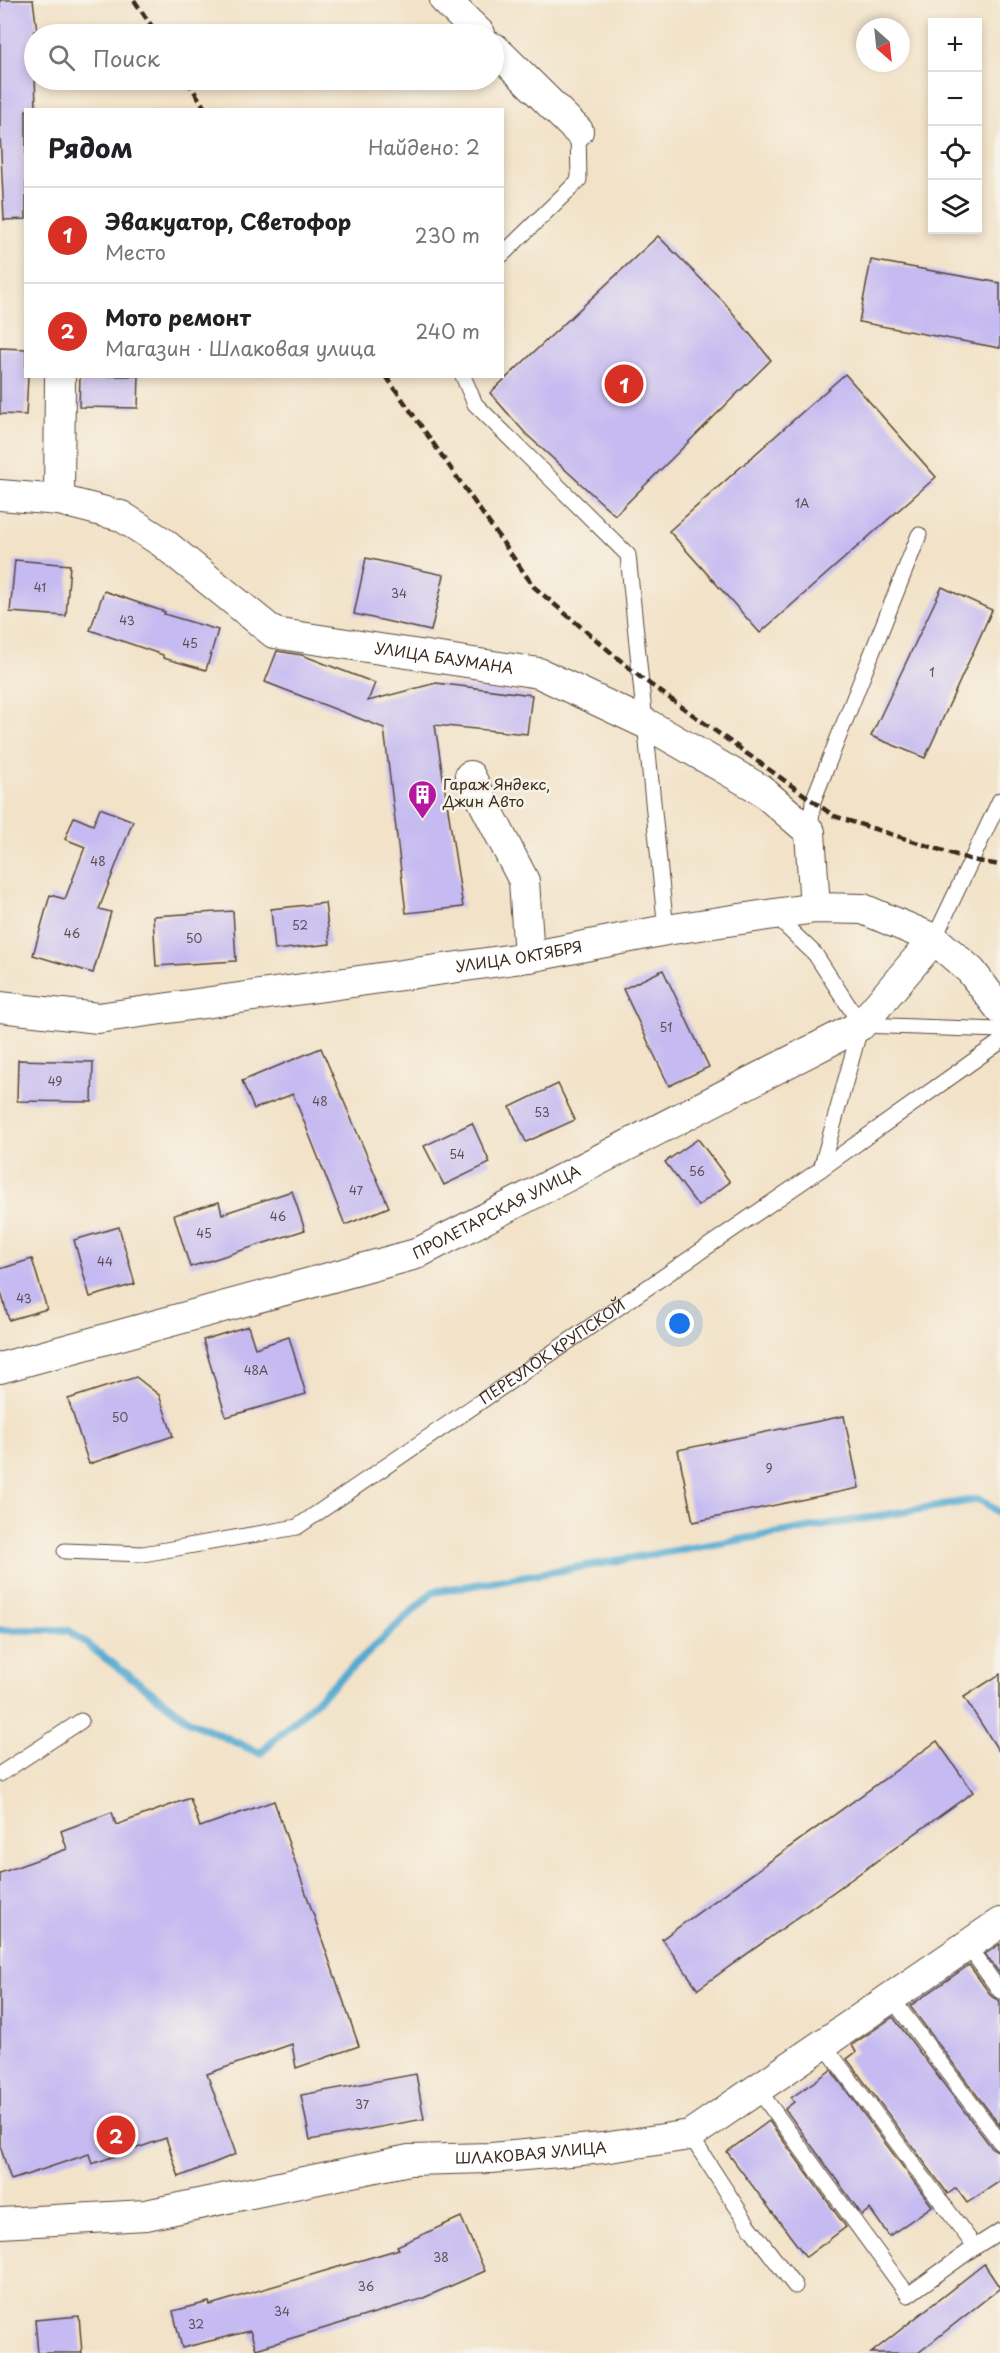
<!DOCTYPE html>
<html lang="ru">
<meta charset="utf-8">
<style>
:root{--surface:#fff;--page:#f6f6f6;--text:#202124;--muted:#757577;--line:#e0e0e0;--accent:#d93025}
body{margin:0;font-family:"Playpen Sans",sans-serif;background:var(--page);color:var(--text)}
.controls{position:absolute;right:18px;top:18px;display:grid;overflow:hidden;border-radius:0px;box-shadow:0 3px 9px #0003}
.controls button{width:54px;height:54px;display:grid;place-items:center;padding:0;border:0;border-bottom:2px solid var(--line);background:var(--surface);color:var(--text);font:30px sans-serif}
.compass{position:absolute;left:856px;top:18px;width:54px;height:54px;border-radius:50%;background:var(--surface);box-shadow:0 3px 9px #0003;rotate:153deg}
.you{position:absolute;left:680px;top:1324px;width:21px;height:21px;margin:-15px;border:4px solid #fff;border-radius:50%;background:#1a73e8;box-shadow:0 0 0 9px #1a73e833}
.badge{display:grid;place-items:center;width:39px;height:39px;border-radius:50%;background:var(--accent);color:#fff;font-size:20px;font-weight:700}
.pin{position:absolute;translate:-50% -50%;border:3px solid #fff;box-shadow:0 2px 6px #0006}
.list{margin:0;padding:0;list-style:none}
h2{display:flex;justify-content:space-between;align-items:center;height:78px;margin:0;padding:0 24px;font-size:26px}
h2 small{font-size:20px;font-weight:400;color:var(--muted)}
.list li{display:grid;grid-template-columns:39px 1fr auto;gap:18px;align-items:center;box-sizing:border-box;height:96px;padding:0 24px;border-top:2px solid var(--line)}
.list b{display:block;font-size:22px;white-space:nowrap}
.list p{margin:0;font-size:20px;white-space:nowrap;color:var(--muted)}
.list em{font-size:20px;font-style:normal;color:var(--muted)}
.icon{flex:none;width:33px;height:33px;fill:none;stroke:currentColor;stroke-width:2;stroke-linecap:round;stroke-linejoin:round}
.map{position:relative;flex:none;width:1000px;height:2353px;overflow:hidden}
.search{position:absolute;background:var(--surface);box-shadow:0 3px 9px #0003;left:24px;top:24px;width:480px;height:66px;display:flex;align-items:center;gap:15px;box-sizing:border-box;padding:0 21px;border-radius:33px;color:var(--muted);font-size:22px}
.panel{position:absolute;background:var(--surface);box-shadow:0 3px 9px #0003;left:24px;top:108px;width:480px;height:270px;border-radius:0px}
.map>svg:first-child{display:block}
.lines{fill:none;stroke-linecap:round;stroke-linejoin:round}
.stream{stroke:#55aad1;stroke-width:8}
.building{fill:#c5baf1}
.lane-casing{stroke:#564638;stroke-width:17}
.street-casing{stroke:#564638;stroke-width:32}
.lane{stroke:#fff;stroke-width:15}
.street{stroke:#fff;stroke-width:30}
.rail{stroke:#3b2a1e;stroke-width:4.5;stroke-dasharray:9 4.5;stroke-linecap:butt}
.labels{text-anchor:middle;stroke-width:5;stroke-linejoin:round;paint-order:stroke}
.number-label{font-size:12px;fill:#5e4e53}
.street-label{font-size:15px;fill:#3b2a1e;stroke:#f7f3e8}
.poi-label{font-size:15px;fill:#3b2a1e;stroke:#f7f3e8;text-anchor:start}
</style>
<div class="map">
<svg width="1000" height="2353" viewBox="0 0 1000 2353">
<rect width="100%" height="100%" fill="#f7f3e8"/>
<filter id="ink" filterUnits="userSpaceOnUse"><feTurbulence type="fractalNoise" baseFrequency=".0167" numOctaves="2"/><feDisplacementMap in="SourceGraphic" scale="12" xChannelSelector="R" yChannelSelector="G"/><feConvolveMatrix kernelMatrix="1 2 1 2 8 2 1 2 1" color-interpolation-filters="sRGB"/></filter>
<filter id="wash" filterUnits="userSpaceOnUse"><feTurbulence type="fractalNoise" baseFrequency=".008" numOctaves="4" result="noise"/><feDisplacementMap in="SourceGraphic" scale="24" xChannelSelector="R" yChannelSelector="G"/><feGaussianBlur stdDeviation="1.35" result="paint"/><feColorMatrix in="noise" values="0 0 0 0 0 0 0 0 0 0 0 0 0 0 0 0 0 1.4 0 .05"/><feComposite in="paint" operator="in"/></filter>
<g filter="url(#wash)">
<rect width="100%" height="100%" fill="#f2e2c8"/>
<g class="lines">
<path class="stream" d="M 0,1630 L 68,1630 L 191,1722 L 260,1753 L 433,1592 L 979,1499 L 1000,1513"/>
</g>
<g id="blocks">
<g class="building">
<path d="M 0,0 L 33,0 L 37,31 L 34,31 L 36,110 L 26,110 L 26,219 L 4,220 L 0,132 Z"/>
<path d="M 658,236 L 723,301 L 771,360 L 615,515 L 526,434 L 490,393 Z"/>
<path d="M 871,260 L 1000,283 L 1000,348 L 859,322 Z"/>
<path d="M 0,348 L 26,349 L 26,376 L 28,376 L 26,415 L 0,414 Z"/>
<path d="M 845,374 L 936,477 L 760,633 L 669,531 Z"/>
<path d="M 80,376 L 139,376 L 138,408 L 79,407 Z"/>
<path d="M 366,558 L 444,575 L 431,631 L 354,614 Z"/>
<path d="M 15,560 L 70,565 L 66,616 L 10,612 Z"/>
<path d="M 942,587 L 992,610 L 925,758 L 871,736 Z"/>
<path d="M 104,591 L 165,612 L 164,614 L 218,630 L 206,670 L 163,658 L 163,655 L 90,630 Z"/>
<path d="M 277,651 L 302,655 L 375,683 L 368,701 L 436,683 L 532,695 L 527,734 L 435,725 L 463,907 L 406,913 L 384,728 L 265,682 Z"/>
<path d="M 100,808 L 133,821 L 99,909 L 111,912 L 93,973 L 33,955 L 50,895 L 65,899 L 85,847 L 65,839 L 74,817 L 93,825 Z"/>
<path d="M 325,903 L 330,944 L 275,950 L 271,909 Z"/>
<path d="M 233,911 L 236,961 L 156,966 L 153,916 Z"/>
<path d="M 663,970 L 709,1067 L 669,1086 L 623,989 Z"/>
<path d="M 321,1048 L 389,1207 L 345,1225 L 293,1094 L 254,1109 L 242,1081 Z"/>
<path d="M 18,1060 L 93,1062 L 92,1102 L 17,1101 Z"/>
<path d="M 558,1084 L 575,1120 L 526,1142 L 510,1107 Z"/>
<path d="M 472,1123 L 490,1163 L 444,1185 L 424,1146 Z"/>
<path d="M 698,1139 L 730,1182 L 698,1206 L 665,1162 Z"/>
<path d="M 292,1191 L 305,1230 L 190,1267 L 174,1215 L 219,1202 L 222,1214 Z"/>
<path d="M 119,1227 L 135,1284 L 90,1297 L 74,1240 Z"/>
<path d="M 32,1259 L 47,1309 L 9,1320 L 0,1289 L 0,1269 Z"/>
<path d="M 248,1326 L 255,1348 L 289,1337 L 306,1394 L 226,1417 L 203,1340 Z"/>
<path d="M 136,1377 L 159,1395 L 173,1436 L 89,1464 L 68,1399 Z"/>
<path d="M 844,1416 L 859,1488 L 693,1522 L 678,1450 Z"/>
<path d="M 1000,1674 L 1000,1753 L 964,1697 Z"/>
<path d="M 937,1741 L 973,1792 L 698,1989 L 662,1939 Z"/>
<path d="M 190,1798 L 200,1827 L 274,1801 L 359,2046 L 296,2068 L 292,2044 L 207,2074 L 236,2154 L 179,2177 L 166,2138 L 92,2164 L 89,2154 L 11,2180 L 0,2146 L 0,1873 L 67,1849 L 61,1831 L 112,1812 L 116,1825 Z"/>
<path d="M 1000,1944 L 1000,1974 L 985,1954 Z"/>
<path d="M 969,1965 L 992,1997 L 1000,2001 L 1000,2126 L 910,2006 Z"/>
<path d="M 893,2017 L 992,2148 L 1000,2152 L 1000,2181 L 967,2203 L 956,2188 L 948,2194 L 847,2059 L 856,2052 L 852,2045 Z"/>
<path d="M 831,2070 L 932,2206 L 889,2236 L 870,2209 L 862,2215 L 785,2109 L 794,2102 L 791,2098 Z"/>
<path d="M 416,2074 L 424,2119 L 310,2140 L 301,2095 Z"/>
<path d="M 769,2121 L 846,2227 L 806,2257 L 727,2152 Z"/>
<path d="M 461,2217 L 485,2271 L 421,2299 L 256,2349 L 250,2331 L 182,2348 L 173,2311 L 209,2302 L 210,2305 L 399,2249 L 397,2246 Z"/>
<path d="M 984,2264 L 1000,2288 L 918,2353 L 871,2353 Z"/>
<path d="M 79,2316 L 82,2353 L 38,2353 L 35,2320 Z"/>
</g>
</g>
</g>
<g filter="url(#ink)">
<use href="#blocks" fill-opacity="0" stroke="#564638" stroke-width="1.5"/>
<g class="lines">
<defs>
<g id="lane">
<path d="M 502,255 L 579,180 L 578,131"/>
<path d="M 463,376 L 475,404 L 628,555 L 666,930"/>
<path d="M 810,832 L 813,801 L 919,535"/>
<path d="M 773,914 L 815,954 L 861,1025 L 1000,1030"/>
<path d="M 934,939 L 1000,800"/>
<path d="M 821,1169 L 861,1025"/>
<path id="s1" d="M 65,1551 L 143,1554 L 297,1527 L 821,1169 L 1000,1042"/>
<path d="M 0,1774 L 81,1721"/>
<path d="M 967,1945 L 1000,1991"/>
<path d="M 890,1996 L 1000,2142"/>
<path d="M 822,2042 L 975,2247 L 1000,2231"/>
<path d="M 757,2088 L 908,2295 L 975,2247"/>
<path d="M 690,2135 L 749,2226 L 795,2286"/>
</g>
<g id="street">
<path d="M 445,0 L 480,34"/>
<path d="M 494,48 L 578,131"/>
<path id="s2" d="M 0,495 L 59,500 L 121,516 L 162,542 L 274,633 L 539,673 L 647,724 L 760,789 L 810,832 L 815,908"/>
<path d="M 59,500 L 60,376"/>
<path d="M 470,776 L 524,881 L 529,957"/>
<path id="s3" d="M 0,1007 L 98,1018 L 529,957 L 666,930 L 815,908 L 863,909 L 934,939 L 971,971 L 1000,1009"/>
<path id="s4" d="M 0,1368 L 416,1254 L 861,1025 L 934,939"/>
<path id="s5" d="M 0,2223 L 146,2215 L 409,2160 L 491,2158 L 603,2148 L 690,2135 L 1000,1923"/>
</g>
</defs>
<use href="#lane" class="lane-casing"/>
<use href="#street" class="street-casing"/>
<use href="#lane" class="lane"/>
<use href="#street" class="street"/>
<g class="rail">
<path d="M 134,0 L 157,34"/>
<path d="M 187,80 L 206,110"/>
<path d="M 386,376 L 534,587 L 640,677 L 834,816 L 972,860 L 1000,865"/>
</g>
</g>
</g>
<defs>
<symbol id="building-pin" viewBox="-11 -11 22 30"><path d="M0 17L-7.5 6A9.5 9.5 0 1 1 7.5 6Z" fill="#b5179e" stroke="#f7f3e8"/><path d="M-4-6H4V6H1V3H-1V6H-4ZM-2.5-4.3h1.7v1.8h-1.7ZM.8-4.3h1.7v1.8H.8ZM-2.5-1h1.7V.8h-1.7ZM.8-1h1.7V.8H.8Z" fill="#fff"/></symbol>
</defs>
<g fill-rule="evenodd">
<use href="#building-pin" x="406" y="778" width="33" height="45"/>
</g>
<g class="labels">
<g class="number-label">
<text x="802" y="508">1А</text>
<text x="40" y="592">41</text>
<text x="399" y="598">34</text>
<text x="127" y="625">43</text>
<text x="190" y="648">45</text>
<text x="932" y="677">1</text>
<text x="98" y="866">48</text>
<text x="300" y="930">52</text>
<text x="72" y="938">46</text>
<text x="194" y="943">50</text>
<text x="666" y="1032">51</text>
<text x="55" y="1086">49</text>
<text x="320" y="1106">48</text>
<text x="542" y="1117">53</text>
<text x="457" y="1159">54</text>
<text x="697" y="1176">56</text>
<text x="356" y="1195">47</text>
<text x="278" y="1221">46</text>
<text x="204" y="1238">45</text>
<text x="105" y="1266">44</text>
<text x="24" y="1303">43</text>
<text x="256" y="1375">48А</text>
<text x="120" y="1422">50</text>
<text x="769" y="1473">9</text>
<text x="362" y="2109">37</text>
<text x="441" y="2262">38</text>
<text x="366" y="2291">36</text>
<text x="282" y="2316">34</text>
<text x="196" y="2329">32</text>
</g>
<g class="street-label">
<text dy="5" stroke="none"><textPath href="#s2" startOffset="488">УЛИЦА БАУМАНА</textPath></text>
<text dy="5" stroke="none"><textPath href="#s3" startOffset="524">УЛИЦА ОКТЯБРЯ</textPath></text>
<text dy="5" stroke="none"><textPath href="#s4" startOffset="522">ПРОЛЕТАРСКАЯ УЛИЦА</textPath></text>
<text dy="5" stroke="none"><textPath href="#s1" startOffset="544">ПЕРЕУЛОК КРУПСКОЙ</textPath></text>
<text dy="5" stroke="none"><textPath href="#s5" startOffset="537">ШЛАКОВАЯ УЛИЦА</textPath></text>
</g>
<g class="poi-label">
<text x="443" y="790">Гараж Яндекс,<tspan x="443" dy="17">Джин Авто</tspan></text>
</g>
</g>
</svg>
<div class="controls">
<button>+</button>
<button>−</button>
<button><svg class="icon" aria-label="locate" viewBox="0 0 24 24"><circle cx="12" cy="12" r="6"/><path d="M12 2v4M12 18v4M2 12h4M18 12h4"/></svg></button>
<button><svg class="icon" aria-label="layers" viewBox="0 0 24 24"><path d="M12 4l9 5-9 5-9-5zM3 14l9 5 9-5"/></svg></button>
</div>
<svg class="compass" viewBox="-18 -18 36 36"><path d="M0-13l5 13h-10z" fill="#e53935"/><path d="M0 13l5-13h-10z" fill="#757577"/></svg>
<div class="you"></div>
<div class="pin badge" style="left:624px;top:384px">1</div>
<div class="pin badge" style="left:116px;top:2135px">2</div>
<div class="search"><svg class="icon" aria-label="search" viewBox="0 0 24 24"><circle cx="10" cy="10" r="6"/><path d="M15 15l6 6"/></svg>Поиск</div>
<section class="panel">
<h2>Рядом<small>Найдено: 2</small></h2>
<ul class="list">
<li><span class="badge">1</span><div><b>Эвакуатор, Светофор</b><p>Место</p></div><em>230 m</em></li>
<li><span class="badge">2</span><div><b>Мото ремонт</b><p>Магазин · Шлаковая улица</p></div><em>240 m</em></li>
</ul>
</section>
</div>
